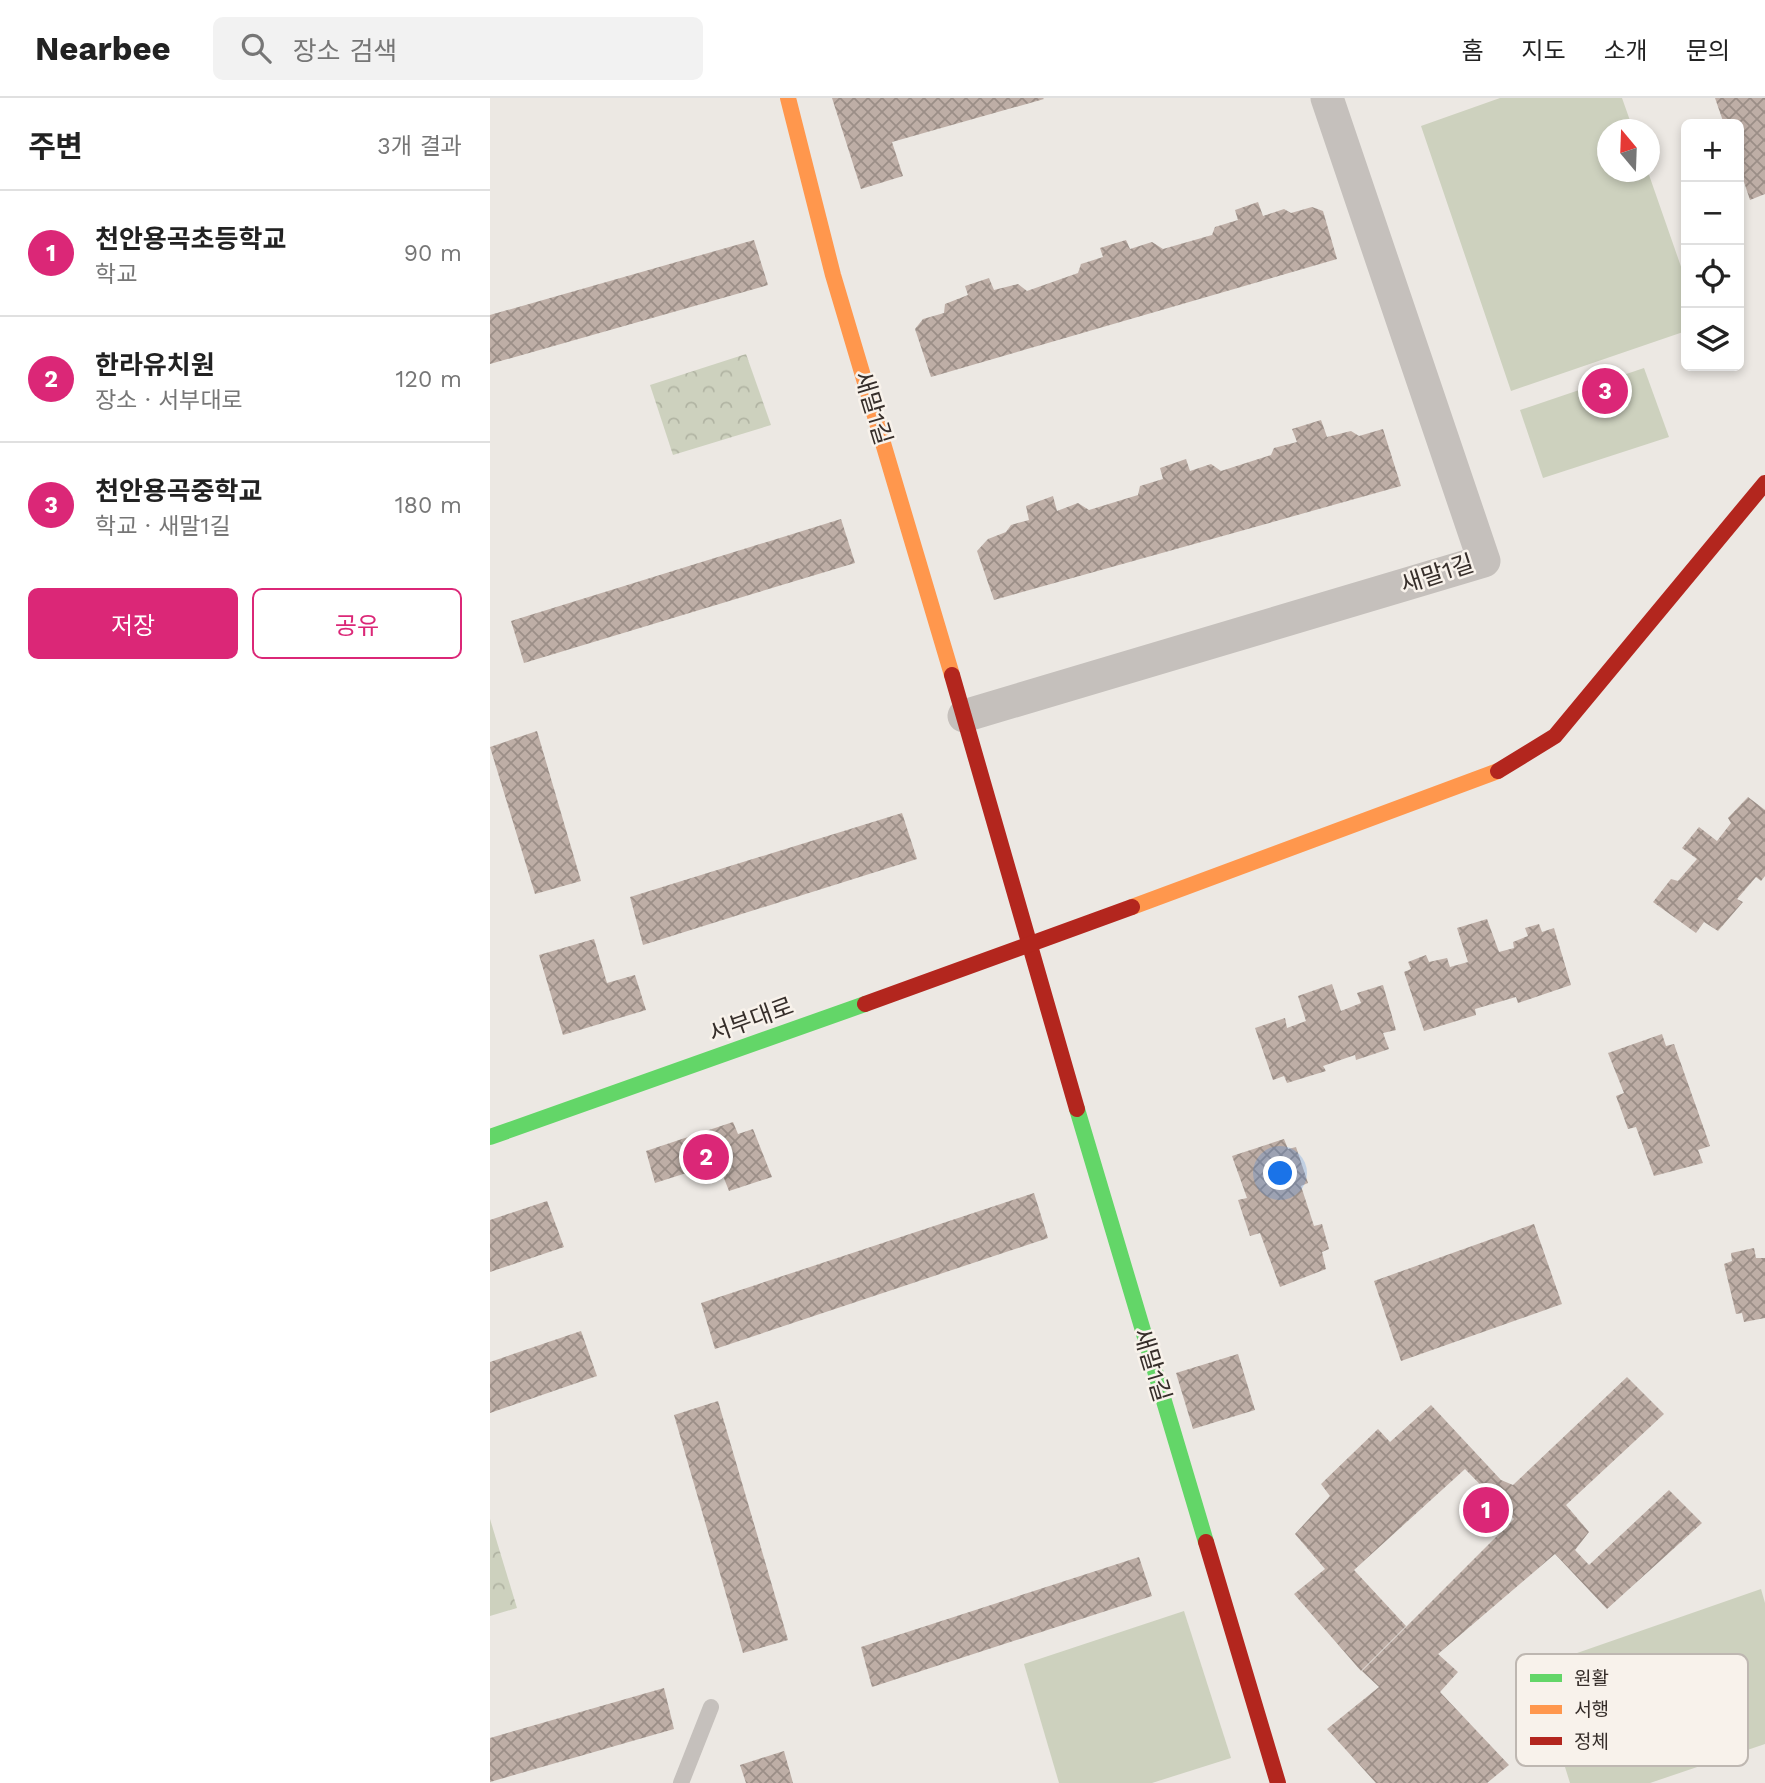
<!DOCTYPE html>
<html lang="ko">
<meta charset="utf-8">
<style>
:root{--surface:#fff;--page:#f2f2f2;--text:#222;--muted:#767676;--line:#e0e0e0;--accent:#db2777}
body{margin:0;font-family:"Work Sans","Noto Sans KR",sans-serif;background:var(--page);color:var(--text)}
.controls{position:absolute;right:21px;top:21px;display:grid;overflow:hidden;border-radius:10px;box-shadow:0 4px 10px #0003}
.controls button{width:63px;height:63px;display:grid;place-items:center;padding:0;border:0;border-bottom:2px solid var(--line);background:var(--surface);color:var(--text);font:35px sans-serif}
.compass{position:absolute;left:1107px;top:21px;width:63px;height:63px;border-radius:50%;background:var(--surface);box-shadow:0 4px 10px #0003;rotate:341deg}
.you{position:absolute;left:791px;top:1076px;width:24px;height:24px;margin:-18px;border:5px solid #fff;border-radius:50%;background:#1a73e8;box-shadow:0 0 0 10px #1a73e833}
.badge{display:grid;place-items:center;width:46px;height:46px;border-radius:50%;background:var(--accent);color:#fff;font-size:23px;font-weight:700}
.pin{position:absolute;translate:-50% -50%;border:4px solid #fff;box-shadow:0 2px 7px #0006}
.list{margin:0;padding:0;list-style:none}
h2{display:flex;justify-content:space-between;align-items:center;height:91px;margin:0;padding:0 28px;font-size:30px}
h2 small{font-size:23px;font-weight:400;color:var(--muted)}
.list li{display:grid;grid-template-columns:46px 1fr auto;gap:21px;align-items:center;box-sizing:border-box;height:126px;padding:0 28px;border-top:2px solid var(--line)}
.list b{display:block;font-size:26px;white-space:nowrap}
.list p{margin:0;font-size:23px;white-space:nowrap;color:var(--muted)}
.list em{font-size:23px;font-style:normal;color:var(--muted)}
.actions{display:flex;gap:14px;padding:21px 28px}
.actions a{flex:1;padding:16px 0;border:2px solid var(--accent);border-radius:10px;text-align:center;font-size:24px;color:var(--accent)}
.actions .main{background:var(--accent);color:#fff}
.icon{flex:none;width:38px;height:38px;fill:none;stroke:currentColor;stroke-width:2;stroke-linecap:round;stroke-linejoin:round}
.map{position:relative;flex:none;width:1275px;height:1685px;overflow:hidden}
header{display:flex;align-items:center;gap:42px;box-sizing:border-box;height:98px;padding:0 35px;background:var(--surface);border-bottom:2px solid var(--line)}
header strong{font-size:33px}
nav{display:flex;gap:38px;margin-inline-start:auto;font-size:24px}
.search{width:490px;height:63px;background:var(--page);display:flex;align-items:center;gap:18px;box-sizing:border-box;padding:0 24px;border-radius:10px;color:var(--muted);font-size:26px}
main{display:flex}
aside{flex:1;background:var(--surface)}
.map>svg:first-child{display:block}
.grass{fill:#cdd1be}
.forest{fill:url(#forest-crowns)}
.building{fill:url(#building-cross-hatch)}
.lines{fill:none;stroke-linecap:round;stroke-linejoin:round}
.lane{stroke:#c5c0bc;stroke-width:16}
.street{stroke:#c5c0bc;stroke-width:33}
.fast{stroke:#63d668;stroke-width:16}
.slow{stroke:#ff974d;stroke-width:16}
.jam{stroke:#b3261e;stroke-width:16}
.labels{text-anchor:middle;stroke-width:5;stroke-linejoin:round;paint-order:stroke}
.street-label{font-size:24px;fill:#362e2a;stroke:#f8f2eb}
.key{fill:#f8f2eb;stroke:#beb7b1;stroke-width:2}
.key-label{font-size:19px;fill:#362e2a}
</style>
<header>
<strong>Nearbee</strong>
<div class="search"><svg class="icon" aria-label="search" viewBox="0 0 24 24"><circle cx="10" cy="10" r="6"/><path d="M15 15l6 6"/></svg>장소 검색</div>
<nav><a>홈</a><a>지도</a><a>소개</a><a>문의</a></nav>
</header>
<main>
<aside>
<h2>주변<small>3개 결과</small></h2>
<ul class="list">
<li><span class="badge">1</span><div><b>천안용곡초등학교</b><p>학교</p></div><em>90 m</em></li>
<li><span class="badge">2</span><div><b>한라유치원</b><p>장소 · 서부대로</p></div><em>120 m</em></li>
<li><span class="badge">3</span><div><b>천안용곡중학교</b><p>학교 · 새말1길</p></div><em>180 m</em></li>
</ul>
<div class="actions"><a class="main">저장</a><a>공유</a></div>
</aside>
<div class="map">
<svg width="1275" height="1685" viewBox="0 0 1275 1685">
<defs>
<pattern id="forest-crowns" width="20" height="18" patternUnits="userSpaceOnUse" patternTransform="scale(1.75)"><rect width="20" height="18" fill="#cdd1be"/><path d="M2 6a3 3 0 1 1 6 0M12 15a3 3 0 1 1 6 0" fill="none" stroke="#b1b4a3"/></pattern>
<pattern id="building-cross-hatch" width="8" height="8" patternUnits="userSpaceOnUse" patternTransform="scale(1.75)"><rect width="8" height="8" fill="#beaea6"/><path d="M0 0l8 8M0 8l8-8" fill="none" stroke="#9b8e87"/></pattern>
</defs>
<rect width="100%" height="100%" fill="#ece8e3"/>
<g class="grass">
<path d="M 1010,0 L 1132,0 L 1143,31 L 1118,32 L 1118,74 L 1158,74 L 1196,183 L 1196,233 L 1021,293 L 931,28 Z"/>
<path d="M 1154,270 L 1179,339 L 1053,380 L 1030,312 Z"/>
<path d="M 1271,1491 L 1275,1505 L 1275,1646 L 1160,1685 L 1080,1685 L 1044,1570 Z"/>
<path d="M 694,1513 L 741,1660 L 662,1685 L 569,1685 L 534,1566 Z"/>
</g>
<g class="forest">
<path d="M 256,256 L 281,327 L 183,357 L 160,287 Z"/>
<path d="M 0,1421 L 27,1510 L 0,1518 Z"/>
</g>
<g class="building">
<path d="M 342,0 L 553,0 L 554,1 L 402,44 L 413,78 L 371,91 Z"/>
<path d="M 1225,0 L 1275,0 L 1275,96 L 1260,102 L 1249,69 L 1249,26 L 1234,26 Z"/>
<path d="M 768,104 L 773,118 L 794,111 L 801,115 L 822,109 L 833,113 L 847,161 L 441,279 L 425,231 L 433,221 L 454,215 L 455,206 L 478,197 L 475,188 L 499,180 L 504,192 L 528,186 L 537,193 L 588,175 L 591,166 L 613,159 L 610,150 L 636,142 L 640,151 L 662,144 L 673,151 L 722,137 L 725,129 L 748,122 L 745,112 Z"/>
<path d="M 264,142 L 278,187 L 0,266 L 0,217 Z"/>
<path d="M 831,322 L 837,339 L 861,333 L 869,338 L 893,331 L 911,388 L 504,502 L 487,453 L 498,441 L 516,434 L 521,427 L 539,422 L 536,408 L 563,398 L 567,413 L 588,405 L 599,412 L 648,397 L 650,388 L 673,381 L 670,370 L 696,361 L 700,373 L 721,366 L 731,373 L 781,357 L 784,350 L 807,344 L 802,331 Z"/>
<path d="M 351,421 L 365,465 L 34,565 L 21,523 Z"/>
<path d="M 47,633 L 91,783 L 45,796 L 0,649 Z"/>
<path d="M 1258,699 L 1275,712 L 1275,778 L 1271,783 L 1266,779 L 1247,801 L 1253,804 L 1228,833 L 1214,824 L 1206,835 L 1163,804 L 1181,781 L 1188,783 L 1207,761 L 1192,750 L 1209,729 L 1227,743 L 1241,725 L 1238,720 Z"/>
<path d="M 412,715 L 427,761 L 153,847 L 140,799 Z"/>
<path d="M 997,821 L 1009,854 L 1024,850 L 1023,844 L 1038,838 L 1035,830 L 1049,826 L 1052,834 L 1064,830 L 1081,887 L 1028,905 L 1026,899 L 985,911 L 986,917 L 934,933 L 914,874 L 921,871 L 918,864 L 936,857 L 939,864 L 957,860 L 960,869 L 978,864 L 967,830 Z"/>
<path d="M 104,841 L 117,885 L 145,877 L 156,912 L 73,937 L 49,857 Z"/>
<path d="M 842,886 L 851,913 L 871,905 L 867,895 L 893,887 L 906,932 L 893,935 L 899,951 L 866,962 L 865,957 L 833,968 L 836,973 L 797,985 L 794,978 L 783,982 L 765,930 L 795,920 L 797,930 L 816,923 L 808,898 Z"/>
<path d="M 1172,936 L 1176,948 L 1184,946 L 1220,1048 L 1208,1052 L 1213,1065 L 1164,1078 L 1146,1029 L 1138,1031 L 1126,998 L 1134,995 L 1118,955 Z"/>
<path d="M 243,1024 L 248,1036 L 263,1031 L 282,1079 L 239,1093 L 228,1065 L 165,1085 L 156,1053 Z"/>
<path d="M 794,1041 L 798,1051 L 806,1049 L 818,1085 L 811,1088 L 824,1128 L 832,1126 L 839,1151 L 832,1154 L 836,1171 L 790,1189 L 770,1135 L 760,1138 L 748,1102 L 757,1100 L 742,1058 Z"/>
<path d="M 544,1095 L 558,1140 L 225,1251 L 211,1205 Z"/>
<path d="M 57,1103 L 74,1149 L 0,1174 L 0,1122 Z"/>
<path d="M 1044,1126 L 1072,1206 L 911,1263 L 884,1183 Z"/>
<path d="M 1264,1150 L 1266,1160 L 1275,1160 L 1275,1220 L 1254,1224 L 1252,1215 L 1246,1216 L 1234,1166 L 1242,1163 L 1241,1155 Z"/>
<path d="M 91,1233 L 107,1278 L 0,1315 L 0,1264 Z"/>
<path d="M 748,1256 L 765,1312 L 703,1331 L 686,1275 Z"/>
<path d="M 1137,1279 L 1174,1316 L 1076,1407 L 1099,1434 L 1085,1452 L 1099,1467 L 1179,1392 L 1212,1425 L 1117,1511 L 1065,1456 L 948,1556 L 968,1574 L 950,1594 L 1019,1667 L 997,1685 L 886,1685 L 837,1631 L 889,1589 L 872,1573 L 1024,1421 L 975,1371 L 864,1472 L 916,1528 L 871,1573 L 804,1496 L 835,1471 L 805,1436 L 840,1398 L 831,1386 L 888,1331 L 900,1344 L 941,1307 L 1011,1382 L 1023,1387 Z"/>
<path d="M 228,1303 L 298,1542 L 253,1555 L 184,1317 Z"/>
<path d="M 649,1459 L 662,1498 L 382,1589 L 371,1549 Z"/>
<path d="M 174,1590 L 184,1631 L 0,1684 L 0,1640 Z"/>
<path d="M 294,1653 L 303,1685 L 256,1685 L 250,1667 Z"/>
</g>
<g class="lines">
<path class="lane" d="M 191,1685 L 221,1609"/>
<path class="street" d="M 474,618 L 994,463 L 837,0"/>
<g class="fast">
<path d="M 587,1011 L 716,1444"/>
<path d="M 0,1039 L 375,906"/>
</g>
<g class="slow">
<path d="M 298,0 L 343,177 L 462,577"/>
<path d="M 642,809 L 1008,673"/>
</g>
<g class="jam">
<path d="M 462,577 L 587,1011"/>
<path d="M 1008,673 L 1065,638 L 1275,385"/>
<path d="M 375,906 L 642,809"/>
<path d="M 716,1444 L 788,1685"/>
</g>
</g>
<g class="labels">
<g class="street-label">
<text transform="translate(383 310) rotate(73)" y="8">새말1길</text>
<text transform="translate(947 476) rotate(-18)" y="8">새말1길</text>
<text transform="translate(261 922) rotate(-20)" y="8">서부대로</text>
<text transform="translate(662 1267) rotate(73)" y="8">새말1길</text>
</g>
</g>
<rect x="1026" y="1556" width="232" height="112" rx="10" class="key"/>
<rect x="1040" y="1576" width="32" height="8" fill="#63d668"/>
<rect x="1040" y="1607" width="32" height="9" fill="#ff974d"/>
<rect x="1040" y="1639" width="32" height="8" fill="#b3261e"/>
<g class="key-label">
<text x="1084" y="1587">원활</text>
<text x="1084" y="1618">서행</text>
<text x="1084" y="1650">정체</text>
</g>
</svg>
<div class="controls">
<button>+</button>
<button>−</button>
<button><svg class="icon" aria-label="locate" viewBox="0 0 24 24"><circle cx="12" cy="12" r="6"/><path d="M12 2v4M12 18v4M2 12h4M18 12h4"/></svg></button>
<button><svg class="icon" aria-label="layers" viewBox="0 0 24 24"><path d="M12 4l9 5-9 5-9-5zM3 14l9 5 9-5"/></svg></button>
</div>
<svg class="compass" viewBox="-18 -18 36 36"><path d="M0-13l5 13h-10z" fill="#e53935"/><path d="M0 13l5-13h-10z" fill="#767676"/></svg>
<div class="you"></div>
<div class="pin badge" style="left:996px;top:1412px">1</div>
<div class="pin badge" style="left:216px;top:1059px">2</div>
<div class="pin badge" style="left:1115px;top:293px">3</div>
</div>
</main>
